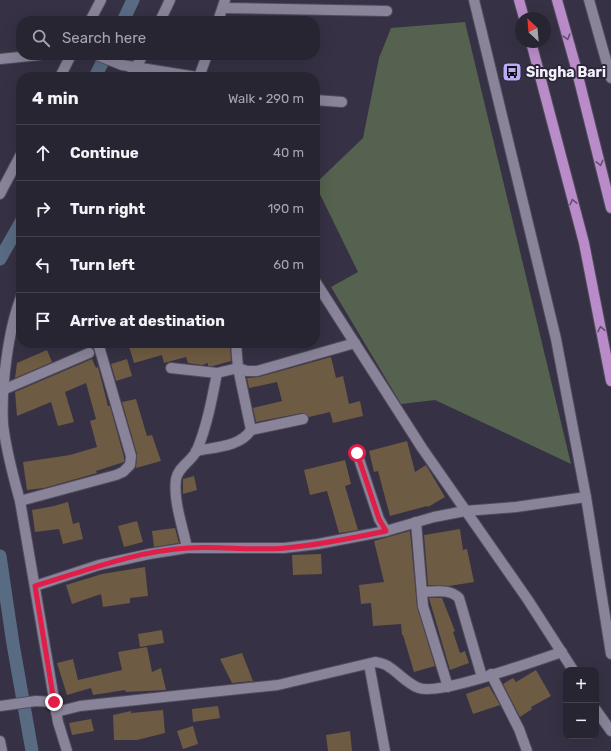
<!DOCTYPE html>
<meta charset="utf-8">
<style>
:root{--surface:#282533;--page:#34313f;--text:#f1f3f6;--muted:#a5a5ac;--line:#44424e}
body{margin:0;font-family:Rubik,sans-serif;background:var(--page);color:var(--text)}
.controls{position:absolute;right:12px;bottom:12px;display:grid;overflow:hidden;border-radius:8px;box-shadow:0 4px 16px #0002}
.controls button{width:36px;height:36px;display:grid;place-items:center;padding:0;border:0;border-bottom:1px solid var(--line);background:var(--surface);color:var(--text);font:20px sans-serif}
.compass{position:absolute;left:515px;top:12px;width:36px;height:36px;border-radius:50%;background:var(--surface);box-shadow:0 4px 16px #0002;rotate:334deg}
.stop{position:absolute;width:12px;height:12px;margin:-9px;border:3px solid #e11d48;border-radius:50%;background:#fff}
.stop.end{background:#e11d48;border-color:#fff;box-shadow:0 1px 4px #0008}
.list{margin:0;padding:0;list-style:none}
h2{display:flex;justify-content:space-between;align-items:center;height:52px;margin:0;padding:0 16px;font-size:17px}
h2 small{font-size:13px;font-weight:400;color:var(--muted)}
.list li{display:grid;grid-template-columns:26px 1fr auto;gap:12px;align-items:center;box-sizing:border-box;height:56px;padding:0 16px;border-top:1px solid var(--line)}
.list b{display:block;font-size:15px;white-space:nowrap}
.list em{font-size:13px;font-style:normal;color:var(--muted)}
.icon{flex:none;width:22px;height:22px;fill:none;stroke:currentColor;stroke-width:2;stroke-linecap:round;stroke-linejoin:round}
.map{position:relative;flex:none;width:611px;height:751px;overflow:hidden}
.search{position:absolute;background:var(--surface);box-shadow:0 4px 16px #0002;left:16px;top:16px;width:304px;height:44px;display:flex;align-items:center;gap:10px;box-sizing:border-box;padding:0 14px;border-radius:16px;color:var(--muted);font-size:15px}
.panel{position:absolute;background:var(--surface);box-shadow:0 4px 16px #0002;left:16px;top:72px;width:304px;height:276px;border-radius:16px}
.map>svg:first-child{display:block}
.green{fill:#54624f}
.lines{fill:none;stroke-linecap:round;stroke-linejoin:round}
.canal{stroke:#586b83;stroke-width:13}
.building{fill:#6e5b43}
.minor-casing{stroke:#514d5d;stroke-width:12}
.major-casing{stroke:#514d5d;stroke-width:12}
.minor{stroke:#8a849a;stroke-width:10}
.major{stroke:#b98cc9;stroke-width:10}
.oneway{stroke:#644f73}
.route{stroke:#e11d48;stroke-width:5}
.labels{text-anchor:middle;stroke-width:4;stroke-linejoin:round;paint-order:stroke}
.poi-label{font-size:14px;font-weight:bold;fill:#f4f1fd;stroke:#2c2739;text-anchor:start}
</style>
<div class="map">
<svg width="611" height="751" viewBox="0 0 611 751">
<rect width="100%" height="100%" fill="#363144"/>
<path class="green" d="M 465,22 L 571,464 L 435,400 L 401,404 L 331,287 L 358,272 L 315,184 L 363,138 L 379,58 L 391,28 Z"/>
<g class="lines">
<g class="canal">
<path d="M 123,21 L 133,0"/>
<path d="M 95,77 L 106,55"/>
<path d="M 0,259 L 21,222"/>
<path d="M 0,556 L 13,644 L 32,751"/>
</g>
</g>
<g class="building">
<path d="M 128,343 L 230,343 L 231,361 L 213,366 L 208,366 L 208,363 L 202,365 L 188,363 L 186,357 L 164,363 L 162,355 L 134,363 Z"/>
<path d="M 47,350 L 52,362 L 15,378 L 17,363 Z"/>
<path d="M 331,357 L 336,378 L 343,376 L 349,404 L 360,401 L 363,416 L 333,423 L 330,412 L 309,417 L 302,413 L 256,422 L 253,408 L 282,401 L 277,382 L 249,388 L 247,378 L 259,377 Z"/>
<path d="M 92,359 L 96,368 L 98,367 L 108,406 L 110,406 L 124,457 L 124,462 L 96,471 L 97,473 L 44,488 L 27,490 L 23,462 L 70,455 L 97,447 L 90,421 L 96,419 L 86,383 L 65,392 L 74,422 L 58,426 L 51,402 L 17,416 L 15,392 Z"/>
<path d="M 127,359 L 132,376 L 116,381 L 111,364 Z"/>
<path d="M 136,399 L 147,436 L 152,435 L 161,461 L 136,468 L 137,454 L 122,402 Z"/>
<path d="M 407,441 L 415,472 L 426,465 L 445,497 L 428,507 L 427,506 L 390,516 L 378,471 L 374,472 L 369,451 Z"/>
<path d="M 345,460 L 351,484 L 345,486 L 358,530 L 339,533 L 327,491 L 310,495 L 304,470 Z"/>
<path d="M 194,476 L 197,490 L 183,494 L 183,479 Z"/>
<path d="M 68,502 L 73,524 L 79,522 L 83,539 L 63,544 L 59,529 L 35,532 L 32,510 L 54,506 Z"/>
<path d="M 137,521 L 143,542 L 124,547 L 118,526 Z"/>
<path d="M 175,528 L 179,543 L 154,547 L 152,531 Z"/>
<path d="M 460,529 L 463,550 L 467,549 L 474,582 L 449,586 L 428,585 L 424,535 Z"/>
<path d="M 410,531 L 417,607 L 435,666 L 414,672 L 403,635 L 402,635 L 401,624 L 373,626 L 371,603 L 361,604 L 359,585 L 384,582 L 374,541 Z"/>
<path d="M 321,554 L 322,574 L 293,575 L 292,555 Z"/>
<path d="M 145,567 L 148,596 L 130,598 L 130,603 L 103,607 L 101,594 L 72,604 L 66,585 L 102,574 Z"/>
<path d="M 429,598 L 442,598 L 455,631 L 453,632 L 460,653 L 465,651 L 469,663 L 450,670 Z"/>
<path d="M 162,630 L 164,643 L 140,647 L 138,634 Z"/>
<path d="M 147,647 L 152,672 L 161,668 L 166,690 L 126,692 L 125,690 L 93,695 L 91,688 L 67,695 L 57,663 L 73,659 L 78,680 L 122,670 L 118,652 Z"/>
<path d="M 242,653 L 253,681 L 232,683 L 220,659 Z"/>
<path d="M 536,670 L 551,696 L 531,707 L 532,709 L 520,717 L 503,684 L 513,678 L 516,682 Z"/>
<path d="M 489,686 L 500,705 L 473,714 L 466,694 Z"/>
<path d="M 218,706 L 220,718 L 193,722 L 192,709 Z"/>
<path d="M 163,710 L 165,733 L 137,740 L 114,740 L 113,715 L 131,711 L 131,713 Z"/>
<path d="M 91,719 L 94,731 L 72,735 L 69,723 Z"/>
<path d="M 193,726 L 198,744 L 183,749 L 177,731 Z"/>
<path d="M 350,731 L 352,751 L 328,751 L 326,735 Z"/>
</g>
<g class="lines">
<defs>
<g id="minor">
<path d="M 474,0 L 556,339 L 586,497 L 611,654"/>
<path d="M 589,0 L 611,78"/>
<path d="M 223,8 L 387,11"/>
<path d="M 90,21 L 101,0"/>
<path d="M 160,21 L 170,0"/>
<path d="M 218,21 L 225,0"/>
<path d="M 97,55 L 122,65 L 197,77"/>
<path d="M 0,59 L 39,55"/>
<path d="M 60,77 L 71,55"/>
<path d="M 130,77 L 143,55"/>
<path d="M 199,77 L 207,55"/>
<path d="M 315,100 L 342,102"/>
<path d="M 0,194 L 21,154"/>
<path d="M 315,281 L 422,448 L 528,600 L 573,670"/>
<path d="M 21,297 C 8,330 1,388 3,424 C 6,450 13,476 20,501 L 58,722 L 67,751"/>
<path d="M 171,368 L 217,373"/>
<path d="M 238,368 L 247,371 L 257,371 L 355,343"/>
<path d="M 5,389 L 89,353"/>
<path d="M 251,430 L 303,419"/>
<path d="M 196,451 C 215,447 240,447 251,430 L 238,368"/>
<path d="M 357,453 L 379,519 L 386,531"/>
<path d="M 20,501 L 116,475 L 123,472 L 130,465 L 131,456 L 98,343"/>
<path d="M 416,522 L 423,606 L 448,687"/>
<path d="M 187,548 C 183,527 173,501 176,479 C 178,467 192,461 197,450 C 207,426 212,399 217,373 L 238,368 L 236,343"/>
<path d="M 35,586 L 99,565 L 149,554 L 187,548 L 284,548 L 318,544 L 386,531 L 434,517 L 465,511 L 516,507 L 586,497"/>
<path d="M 422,592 C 435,592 449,588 459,598 L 482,677"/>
<path d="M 369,664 L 385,751"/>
<path d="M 491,674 L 519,729 L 527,751"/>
<path d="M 0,706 L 36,701 L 54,702"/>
<path d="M 596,710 L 611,731"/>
<path d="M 56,712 L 80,706 L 278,685 L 375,662 C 380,663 386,664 389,667 C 399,673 407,684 419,688 C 439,696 537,660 562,652"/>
<path d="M 0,741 L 2,751"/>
</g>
<g id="major">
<path d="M 519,0 L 524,18"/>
<path d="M 557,0 L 575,64 L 611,208"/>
<path d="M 531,42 L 584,243 L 611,381"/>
</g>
</defs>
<use href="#minor" class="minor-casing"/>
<use href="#major" class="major-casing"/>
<use href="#minor" class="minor"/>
<use href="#major" class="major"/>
</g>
<defs><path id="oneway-chevron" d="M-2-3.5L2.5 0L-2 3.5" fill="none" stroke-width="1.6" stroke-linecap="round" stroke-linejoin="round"/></defs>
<g class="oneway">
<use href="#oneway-chevron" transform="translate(567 37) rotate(74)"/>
<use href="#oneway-chevron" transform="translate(600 163) rotate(76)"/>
<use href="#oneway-chevron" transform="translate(573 202) rotate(-104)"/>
<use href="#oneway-chevron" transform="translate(601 329) rotate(-101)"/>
</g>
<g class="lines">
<path class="route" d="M 54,702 L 35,586 C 85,571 136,551 188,548 C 220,546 252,551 285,548 C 319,545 353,538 386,531 L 379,519 L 357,453"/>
</g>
<defs>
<symbol id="bus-square" viewBox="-11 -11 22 22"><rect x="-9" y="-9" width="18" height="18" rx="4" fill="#bcaaf5" stroke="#2c2739"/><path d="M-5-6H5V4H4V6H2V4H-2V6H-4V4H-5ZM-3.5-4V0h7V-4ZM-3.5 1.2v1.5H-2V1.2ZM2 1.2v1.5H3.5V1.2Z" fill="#111"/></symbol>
</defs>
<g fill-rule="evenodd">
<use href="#bus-square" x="501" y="61" width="22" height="22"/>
</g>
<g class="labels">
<g class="poi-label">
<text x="526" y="77">Singha Bari</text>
</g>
</g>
</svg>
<div class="controls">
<button>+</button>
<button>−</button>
</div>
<svg class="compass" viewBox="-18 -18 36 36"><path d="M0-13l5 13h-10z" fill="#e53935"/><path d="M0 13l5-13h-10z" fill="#a5a5ac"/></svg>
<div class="stop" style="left:357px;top:453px"></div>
<div class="stop end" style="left:54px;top:702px"></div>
<div class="search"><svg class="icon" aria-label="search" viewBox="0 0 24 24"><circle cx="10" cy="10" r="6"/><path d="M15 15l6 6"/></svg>Search here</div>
<section class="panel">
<h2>4 min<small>Walk · 290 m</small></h2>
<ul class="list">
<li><svg class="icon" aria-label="ahead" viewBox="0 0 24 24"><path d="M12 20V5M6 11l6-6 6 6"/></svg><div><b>Continue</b></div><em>40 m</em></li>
<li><svg class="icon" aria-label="right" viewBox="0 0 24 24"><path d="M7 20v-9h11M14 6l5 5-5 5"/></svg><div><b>Turn right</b></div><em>190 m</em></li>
<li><svg class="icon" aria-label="left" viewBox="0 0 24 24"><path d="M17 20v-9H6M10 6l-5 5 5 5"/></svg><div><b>Turn left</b></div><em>60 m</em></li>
<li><svg class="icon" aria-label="arrive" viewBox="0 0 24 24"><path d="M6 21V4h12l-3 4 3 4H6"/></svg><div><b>Arrive at destination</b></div></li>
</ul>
</section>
</div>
